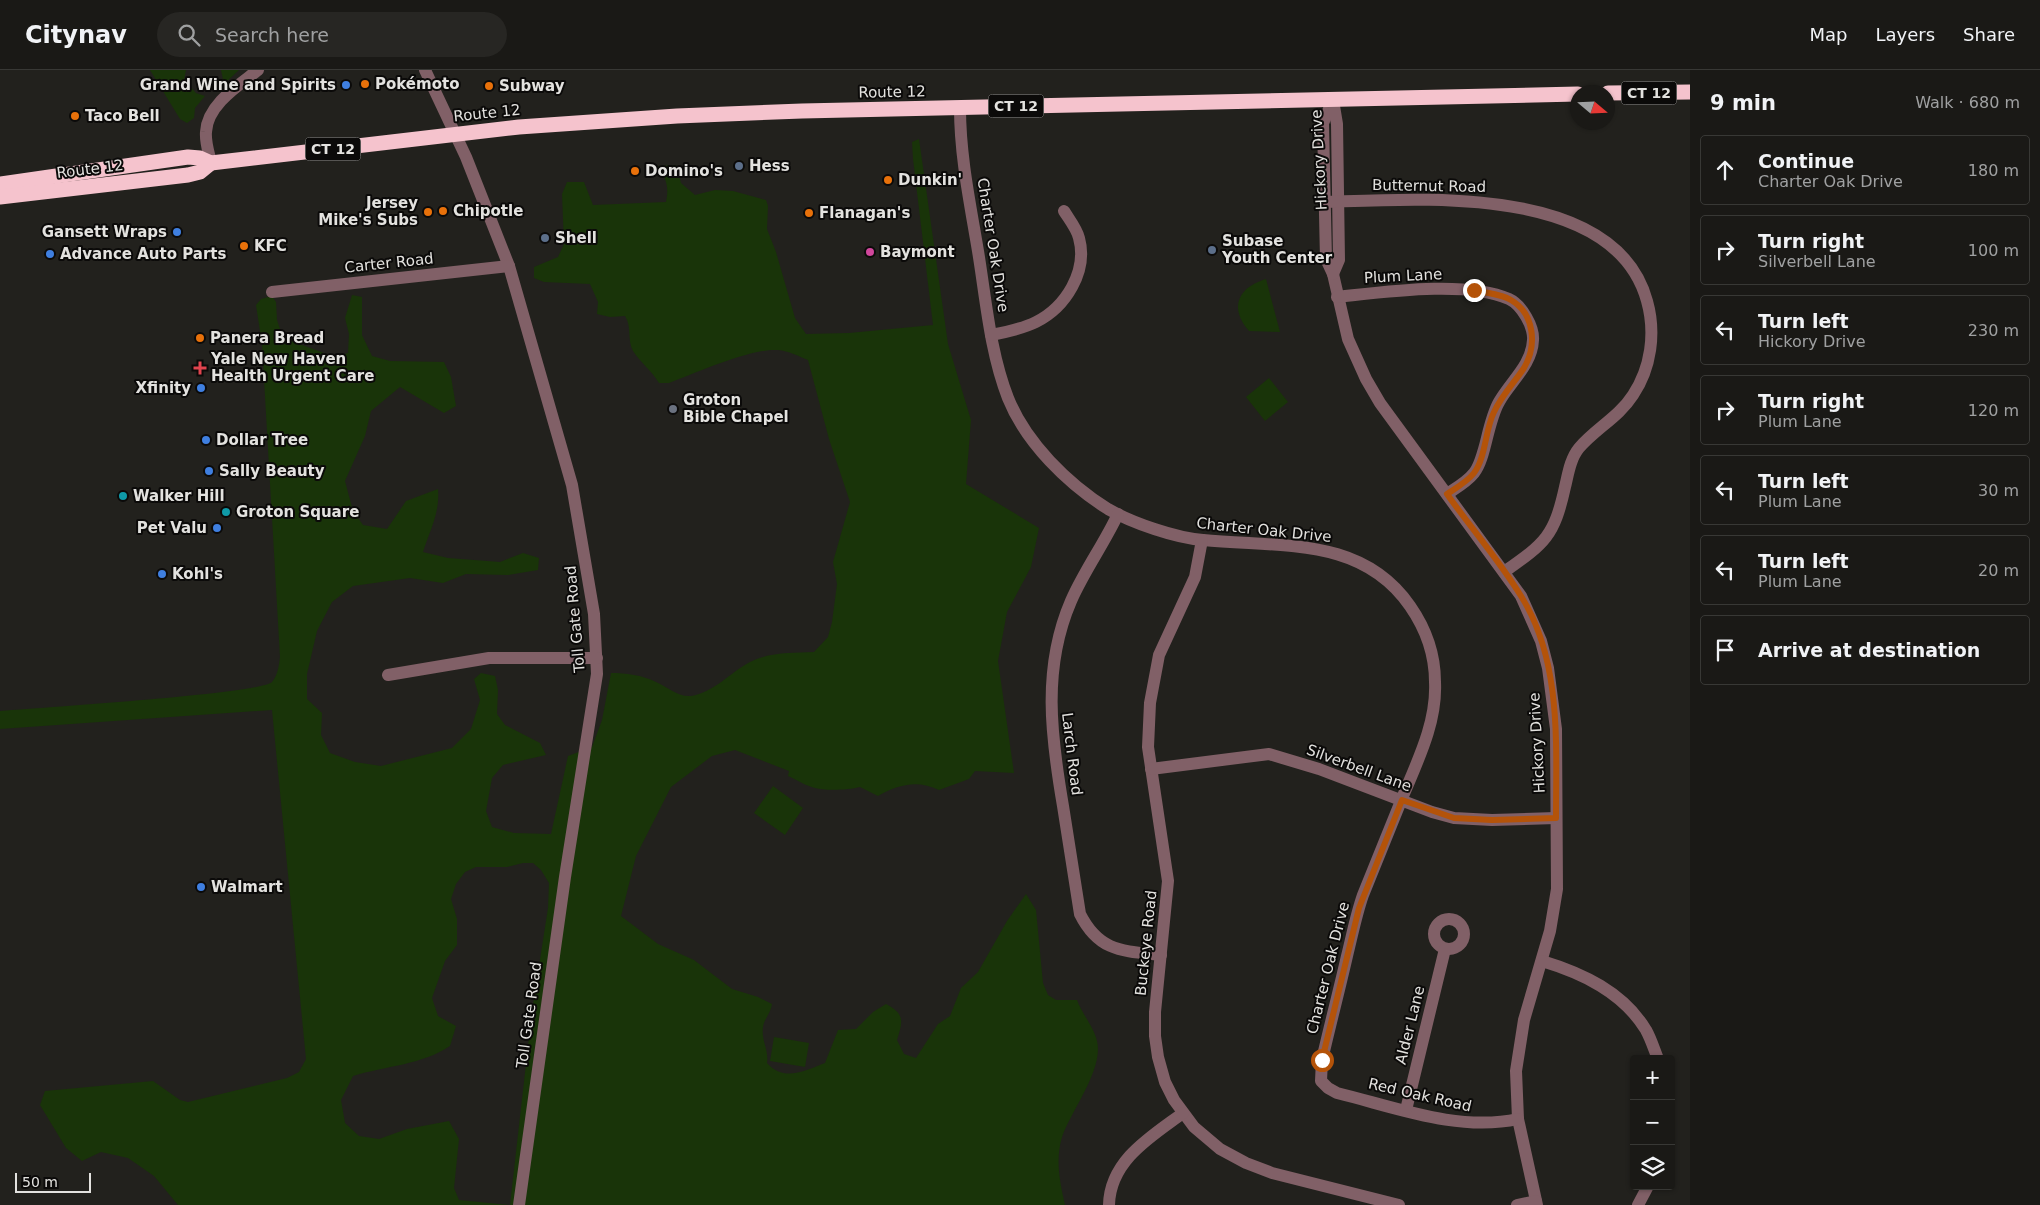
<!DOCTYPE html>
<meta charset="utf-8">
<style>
:root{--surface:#1a1916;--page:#272623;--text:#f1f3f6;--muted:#9fa0a1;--line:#383835}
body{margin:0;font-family:"DejaVu Sans",sans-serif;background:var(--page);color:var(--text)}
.controls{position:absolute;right:15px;bottom:15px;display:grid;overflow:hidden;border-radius:5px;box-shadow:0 1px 4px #0004}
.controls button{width:45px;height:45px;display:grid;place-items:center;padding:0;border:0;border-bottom:1px solid var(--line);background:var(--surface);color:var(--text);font:25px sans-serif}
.compass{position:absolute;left:1570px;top:15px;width:45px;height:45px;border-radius:50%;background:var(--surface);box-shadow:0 1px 4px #0004;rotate:109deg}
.scale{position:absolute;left:15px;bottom:12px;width:76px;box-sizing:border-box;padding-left:5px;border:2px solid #e3e2df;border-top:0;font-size:14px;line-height:18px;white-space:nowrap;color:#e3e2df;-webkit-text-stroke:4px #0b0a09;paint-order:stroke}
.stop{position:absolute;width:15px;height:15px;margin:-11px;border:4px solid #b45309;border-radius:50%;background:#fff}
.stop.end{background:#b45309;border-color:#fff;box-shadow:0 1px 5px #0008}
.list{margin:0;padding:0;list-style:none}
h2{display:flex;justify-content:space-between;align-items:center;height:65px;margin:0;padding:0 20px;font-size:21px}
h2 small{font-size:16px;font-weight:400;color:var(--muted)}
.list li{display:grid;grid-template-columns:32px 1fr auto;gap:15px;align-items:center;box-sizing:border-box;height:70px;margin:0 10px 10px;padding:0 10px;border:1px solid var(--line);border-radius:5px}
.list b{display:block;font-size:19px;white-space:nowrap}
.list p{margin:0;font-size:16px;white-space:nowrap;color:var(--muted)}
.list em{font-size:16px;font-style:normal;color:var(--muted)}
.icon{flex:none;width:28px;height:28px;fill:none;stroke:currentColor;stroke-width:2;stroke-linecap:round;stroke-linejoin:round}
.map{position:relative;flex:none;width:1690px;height:1135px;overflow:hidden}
header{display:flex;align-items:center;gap:30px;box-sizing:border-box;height:70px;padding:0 25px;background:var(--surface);border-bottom:1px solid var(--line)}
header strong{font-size:24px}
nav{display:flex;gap:28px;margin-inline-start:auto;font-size:18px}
.search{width:350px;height:45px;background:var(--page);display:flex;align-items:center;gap:12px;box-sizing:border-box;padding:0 18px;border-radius:28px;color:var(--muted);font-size:19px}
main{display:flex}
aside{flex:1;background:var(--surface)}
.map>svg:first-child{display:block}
.green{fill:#193409}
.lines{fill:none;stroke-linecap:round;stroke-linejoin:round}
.minor{stroke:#816067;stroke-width:12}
.highway{stroke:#f5c3cd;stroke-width:15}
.route{stroke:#b45309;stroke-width:6}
.food-dot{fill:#e8710a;stroke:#0b0a09;stroke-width:2}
.shop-dot{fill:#3f7fe0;stroke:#0b0a09;stroke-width:2}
.service-dot{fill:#5c6f8a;stroke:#0b0a09;stroke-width:2}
.hotel-dot{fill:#d1479c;stroke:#0b0a09;stroke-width:2}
.health-dot{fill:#e0444e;stroke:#0b0a09;stroke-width:2}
.worship-dot{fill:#6b7280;stroke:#0b0a09;stroke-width:2}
.culture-dot{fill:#0f9aa8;stroke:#0b0a09;stroke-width:2}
.labels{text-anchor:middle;stroke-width:4;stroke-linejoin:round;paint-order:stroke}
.shield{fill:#0b0a09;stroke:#a2a19f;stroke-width:1}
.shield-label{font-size:14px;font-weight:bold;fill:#e3e2df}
.poi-label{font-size:15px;font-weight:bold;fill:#e3e2df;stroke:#0b0a09;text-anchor:start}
.street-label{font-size:15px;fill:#e3e2df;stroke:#0b0a09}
</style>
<header>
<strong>Citynav</strong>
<div class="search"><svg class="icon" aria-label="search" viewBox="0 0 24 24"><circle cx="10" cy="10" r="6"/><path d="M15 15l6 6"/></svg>Search here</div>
<nav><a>Map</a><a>Layers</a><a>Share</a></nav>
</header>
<main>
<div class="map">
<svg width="1690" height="1135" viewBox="0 0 1690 1135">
<rect width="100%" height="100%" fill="#22211d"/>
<g class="green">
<path d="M 150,0 L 186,0 L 184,10 L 196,23 L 205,26 L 195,38 L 194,48 L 187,53 L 180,49 Z"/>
<path d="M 221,0 L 239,0 L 224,14 Z"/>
<path d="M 919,69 L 948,274 L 971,350 L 966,414 L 1039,458 L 1031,497 L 1007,542 L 998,591 L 1014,703 L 975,701 L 969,709 L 939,720 C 917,709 897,715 878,726 L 860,717 C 849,720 825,721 815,718 C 806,716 797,710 788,706 L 789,701 L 735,680 L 712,686 L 671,717 L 636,786 L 621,846 L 658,874 L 694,890 L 732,919 L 758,927 L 772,934 C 771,943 764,949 763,957 C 761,971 769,979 767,993 C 784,1012 804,1001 825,993 L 838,960 L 856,959 L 873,942 L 886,934 C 905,944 903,951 897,970 L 904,984 L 916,988 L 938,954 L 950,946 L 961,918 L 978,902 L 1007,851 L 1026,824 L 1036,840 L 1043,913 L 1048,925 L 1056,930 L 1077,930 C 1082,944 1094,957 1097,971 C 1104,999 1071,1041 1062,1067 C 1055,1091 1060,1112 1065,1135 L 510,1135 L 532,941 L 548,838 L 549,813 L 541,800 L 533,793 L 523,793 L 507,797 L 476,797 L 465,802 L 456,814 L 451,829 L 457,849 L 457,875 L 445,891 L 432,928 L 438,946 L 456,956 L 450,976 C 422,995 385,996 353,1006 L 341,1030 L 345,1053 L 359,1066 L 379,1069 L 407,1059 L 449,1051 L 459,1069 L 454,1118 L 459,1130 L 509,1135 L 178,1135 L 154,1106 L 128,1088 L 101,1082 L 82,1091 L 66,1078 L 40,1035 L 45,1021 L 153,1011 L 180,1030 L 188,1032 L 287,1008 L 299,1002 L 306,989 L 272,640 L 0,659 L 0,641 C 34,638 260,624 272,612 C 278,605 279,595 280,587 L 262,274 L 256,235 L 261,229 L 272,226 L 276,232 L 277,250 L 283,268 L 335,287 L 348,283 L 349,264 L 345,248 L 352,225 L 362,227 L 362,265 L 372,286 L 390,291 L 444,292 L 451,307 L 456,336 L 444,343 L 400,317 L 371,341 L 365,366 L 345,411 L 353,441 L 363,455 L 387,459 L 406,431 L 438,419 C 440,443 430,460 423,482 L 448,488 L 500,492 L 523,483 L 539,488 L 538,500 L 508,505 L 466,504 L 443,513 L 410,508 L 353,516 L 332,532 L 317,561 L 307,604 L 307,629 L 322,643 L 321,665 L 330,683 L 355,692 L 381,696 L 452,678 L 471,659 L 480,630 L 474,609 L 481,603 L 495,606 L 498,620 L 497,644 L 505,655 L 540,673 L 546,685 L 503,695 L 492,708 L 486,741 L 492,757 L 514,763 L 551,764 L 568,686 L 592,677 L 602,650 L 611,603 C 626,603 642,605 656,612 C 668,617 677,627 691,626 C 713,623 731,602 750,592 C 769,582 793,583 814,582 L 828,567 L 832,552 L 837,514 L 833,492 L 850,432 L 829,369 L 808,290 C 798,286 789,281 778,280 C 751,278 696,303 669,313 L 659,313 C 652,301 640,292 633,281 C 627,270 632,256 625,246 L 610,247 L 597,244 L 598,232 L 590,214 L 544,212 L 534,208 L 534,197 L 558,187 L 564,174 L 562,124 L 567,112 L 584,112 L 593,135 L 666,132 C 669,117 667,109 657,96 L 676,95 L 681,113 L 695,125 L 715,120 L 733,121 L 766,130 L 768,136 L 767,159 L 776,182 L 795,248 L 806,264 L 849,263 L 933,255 L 913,89 L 912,72 Z"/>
<path d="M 1266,209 L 1280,262 L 1249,261 C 1228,237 1239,217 1266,209 Z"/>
<path d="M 1269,308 L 1288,332 L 1265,351 L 1246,327 Z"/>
<path d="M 773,716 L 803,738 L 785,765 L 754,743 Z"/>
<path d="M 774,967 L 809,973 L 805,997 L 770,991 Z"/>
</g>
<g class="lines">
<g class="minor">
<path d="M 425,0 L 466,87 L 509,196 L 572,415 L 594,544 L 597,604 L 565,807 L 519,1135"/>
<path d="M 1333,30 L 1323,53 L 1326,189 L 1333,204 L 1348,269 L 1366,309 L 1380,333 L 1521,526 L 1541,571 L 1548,598 L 1556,659 L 1557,819 L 1550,861 L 1524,950 L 1516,1001 L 1518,1049 L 1537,1135"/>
<path d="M 1333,30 L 1337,54 L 1339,190 L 1333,204"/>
<path d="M 960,38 C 960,86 970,133 978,181 C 986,230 990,282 1008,328 C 1026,373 1068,414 1108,439 C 1132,453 1176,468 1203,470 C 1279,478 1361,465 1410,536 C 1426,559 1435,584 1435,612 C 1437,652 1418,690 1403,726 C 1390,759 1376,792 1363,825 C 1356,845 1352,866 1347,886 C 1339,921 1330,955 1322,990 L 1321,1011 L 1328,1018 L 1337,1023 C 1395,1037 1458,1062 1518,1049"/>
<path d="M 211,93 C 209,83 205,72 206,62 C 207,35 239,15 258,0"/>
<path d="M 1324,132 C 1418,129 1615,113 1647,231 C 1656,263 1651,298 1633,325 C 1619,347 1595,359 1579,378 C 1570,389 1568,405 1565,417 C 1554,467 1545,473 1504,502"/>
<path d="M 272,222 L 509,196"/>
<path d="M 1337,227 C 1384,222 1466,210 1509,229 C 1522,235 1534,257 1533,270 C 1532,295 1510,312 1499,332 C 1487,353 1486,388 1474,403 C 1467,412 1456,418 1447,424"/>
<path d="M 991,265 C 1007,262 1022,259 1036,252 C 1066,237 1088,201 1079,168 C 1077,159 1069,149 1064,141"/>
<path d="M 1118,444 C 1104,474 1084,501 1071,531 C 1042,598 1051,666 1063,736 C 1069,772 1074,808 1080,844 C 1099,882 1123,881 1161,885"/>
<path d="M 1202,470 L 1195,507 L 1159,585 L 1150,633 L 1148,677 L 1168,811 L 1155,942 L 1155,966 L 1158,987 L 1165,1012 L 1174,1030 L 1194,1057 L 1220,1079 L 1246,1093 L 1272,1103 L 1399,1135"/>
<path d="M 388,605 L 489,588 L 597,588"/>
<path d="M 1151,699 L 1269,684 L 1319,699 L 1432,742 L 1454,748 L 1492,750 L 1556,748"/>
<circle cx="1449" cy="864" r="15"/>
<path d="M 1542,891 C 1582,903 1623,922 1646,960 C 1651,969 1654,979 1658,989"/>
<path d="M 1406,1040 L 1445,879"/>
<path d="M 1109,1135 C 1110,1090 1152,1066 1183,1043"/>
<path d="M 1517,1135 L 1536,1131"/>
<path d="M 1638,1135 L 1648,1116"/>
</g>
<g class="highway">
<path d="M 1608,23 L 1690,22"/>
<path d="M 0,114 L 188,87 L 200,88 L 211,93 L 519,57 L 677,46 L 802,41 L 1578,24"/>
<path d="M 0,127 L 188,105 L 200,102 L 211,93"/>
</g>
</g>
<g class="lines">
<path class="route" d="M 1322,990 L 1359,838 L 1402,730 L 1454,748 L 1492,750 L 1556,748 C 1556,675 1562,591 1521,526 C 1499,490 1471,458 1447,424 C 1456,418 1467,412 1474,403 C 1486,387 1485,360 1494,342 C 1502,325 1514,313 1524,298 C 1537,276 1535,244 1511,230 C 1502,224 1485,223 1474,220"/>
</g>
<g class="food-dot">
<circle cx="365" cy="14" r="5"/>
<circle cx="489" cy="16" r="5"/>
<circle cx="75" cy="46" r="5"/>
<circle cx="635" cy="101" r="5"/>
<circle cx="888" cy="110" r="5"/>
<circle cx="443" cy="141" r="5"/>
<circle cx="428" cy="142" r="5"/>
<circle cx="809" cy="143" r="5"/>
<circle cx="244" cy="176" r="5"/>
<circle cx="200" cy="268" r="5"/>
</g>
<g class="shop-dot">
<circle cx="346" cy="15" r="5"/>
<circle cx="177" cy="162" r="5"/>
<circle cx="50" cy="184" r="5"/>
<circle cx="201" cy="318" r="5"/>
<circle cx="206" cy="370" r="5"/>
<circle cx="209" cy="401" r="5"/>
<circle cx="217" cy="458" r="5"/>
<circle cx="162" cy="504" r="5"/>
<circle cx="201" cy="817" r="5"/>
</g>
<g class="service-dot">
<circle cx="739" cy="96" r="5"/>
<circle cx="545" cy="168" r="5"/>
<circle cx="1212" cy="180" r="5"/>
</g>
<circle class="hotel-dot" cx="870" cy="182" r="5"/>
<path class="health-dot" d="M197.5 290.5h5v5h5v5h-5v5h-5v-5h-5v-5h5z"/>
<circle class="worship-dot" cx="673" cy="339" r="5"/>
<g class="culture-dot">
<circle cx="123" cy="426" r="5"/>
<circle cx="226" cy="442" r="5"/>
</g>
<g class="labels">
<g class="shield">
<rect x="1621.5" y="11.5" width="55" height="23" rx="4"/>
<rect x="988.5" y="24.5" width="55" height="23" rx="4"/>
<rect x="305.5" y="67.5" width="55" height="23" rx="4"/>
</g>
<g class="shield-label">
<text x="1649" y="28">CT 12</text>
<text x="1016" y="41">CT 12</text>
<text x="333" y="84">CT 12</text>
</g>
<g class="poi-label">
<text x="375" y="19">Pokémoto</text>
<text x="336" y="20" text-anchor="end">Grand Wine and Spirits</text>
<text x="499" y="21">Subway</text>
<text x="85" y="51">Taco Bell</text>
<text x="749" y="101">Hess</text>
<text x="645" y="106">Domino's</text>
<text x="898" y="115">Dunkin'</text>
<text x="418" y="138" text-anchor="end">Jersey<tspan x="418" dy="17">Mike's Subs</tspan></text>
<text x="453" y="146">Chipotle</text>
<text x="819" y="148">Flanagan's</text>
<text x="167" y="167" text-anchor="end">Gansett Wraps</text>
<text x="555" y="173">Shell</text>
<text x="1222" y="176">Subase<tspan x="1222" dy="17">Youth Center</tspan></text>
<text x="254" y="181">KFC</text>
<text x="880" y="187">Baymont</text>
<text x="60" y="189">Advance Auto Parts</text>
<text x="210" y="273">Panera Bread</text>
<text x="211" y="294">Yale New Haven<tspan x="211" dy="17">Health Urgent Care</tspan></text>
<text x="191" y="323" text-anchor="end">Xfinity</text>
<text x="683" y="335">Groton<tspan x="683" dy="17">Bible Chapel</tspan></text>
<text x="216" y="375">Dollar Tree</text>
<text x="219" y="406">Sally Beauty</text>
<text x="133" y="431">Walker Hill</text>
<text x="236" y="447">Groton Square</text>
<text x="207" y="463" text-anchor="end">Pet Valu</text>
<text x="172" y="509">Kohl's</text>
<text x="211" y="822">Walmart</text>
</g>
<g class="street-label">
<text transform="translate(892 22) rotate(-1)" y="5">Route 12</text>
<text transform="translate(487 43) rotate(-6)" y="5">Route 12</text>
<text transform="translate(1319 90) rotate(-93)" y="5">Hickory Drive</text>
<text transform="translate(90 99) rotate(-7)" y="5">Route 12</text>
<text transform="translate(1429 116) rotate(1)" y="5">Butternut Road</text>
<text transform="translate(993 175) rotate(81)" y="5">Charter Oak Drive</text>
<text transform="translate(389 193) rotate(-6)" y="5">Carter Road</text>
<text transform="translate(1403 206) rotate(-3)" y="5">Plum Lane</text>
<text transform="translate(1264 460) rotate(6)" y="5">Charter Oak Drive</text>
<text transform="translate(575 549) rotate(-95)" y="5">Toll Gate Road</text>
<text transform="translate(1537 673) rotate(-93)" y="5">Hickory Drive</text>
<text transform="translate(1072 684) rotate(83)" y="5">Larch Road</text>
<text transform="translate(1359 698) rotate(20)" y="5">Silverbell Lane</text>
<text transform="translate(1146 873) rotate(-84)" y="5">Buckeye Road</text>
<text transform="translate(1328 898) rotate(-76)" y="5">Charter Oak Drive</text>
<text transform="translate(529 945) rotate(-82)" y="5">Toll Gate Road</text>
<text transform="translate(1410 955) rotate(-76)" y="5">Alder Lane</text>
<text transform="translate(1420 1025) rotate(13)" y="5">Red Oak Road</text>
</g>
</g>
</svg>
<div class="controls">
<button>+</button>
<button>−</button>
<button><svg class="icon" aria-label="layers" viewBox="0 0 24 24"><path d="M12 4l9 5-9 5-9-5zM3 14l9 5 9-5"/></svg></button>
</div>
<svg class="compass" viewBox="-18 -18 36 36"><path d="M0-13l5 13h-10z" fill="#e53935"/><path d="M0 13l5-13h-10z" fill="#9fa0a1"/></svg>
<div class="scale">50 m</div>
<div class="stop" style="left:1322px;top:990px"></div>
<div class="stop end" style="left:1474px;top:220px"></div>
</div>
<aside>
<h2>9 min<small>Walk · 680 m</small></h2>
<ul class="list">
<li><svg class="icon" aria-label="ahead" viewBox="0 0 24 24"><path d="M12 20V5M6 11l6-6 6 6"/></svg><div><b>Continue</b><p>Charter Oak Drive</p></div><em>180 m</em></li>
<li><svg class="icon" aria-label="right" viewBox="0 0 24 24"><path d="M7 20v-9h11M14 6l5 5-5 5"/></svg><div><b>Turn right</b><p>Silverbell Lane</p></div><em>100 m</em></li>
<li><svg class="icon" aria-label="left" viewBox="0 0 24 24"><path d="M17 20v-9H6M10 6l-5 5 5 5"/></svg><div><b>Turn left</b><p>Hickory Drive</p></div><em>230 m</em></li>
<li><svg class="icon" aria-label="right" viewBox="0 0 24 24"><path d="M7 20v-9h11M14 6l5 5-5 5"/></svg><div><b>Turn right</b><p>Plum Lane</p></div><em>120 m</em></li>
<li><svg class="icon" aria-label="left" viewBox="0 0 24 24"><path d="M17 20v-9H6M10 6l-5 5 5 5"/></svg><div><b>Turn left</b><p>Plum Lane</p></div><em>30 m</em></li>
<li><svg class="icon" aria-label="left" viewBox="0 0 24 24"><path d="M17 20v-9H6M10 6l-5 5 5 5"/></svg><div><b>Turn left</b><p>Plum Lane</p></div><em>20 m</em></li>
<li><svg class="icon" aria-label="arrive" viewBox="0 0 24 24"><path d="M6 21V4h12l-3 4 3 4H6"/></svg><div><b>Arrive at destination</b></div></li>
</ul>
</aside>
</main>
